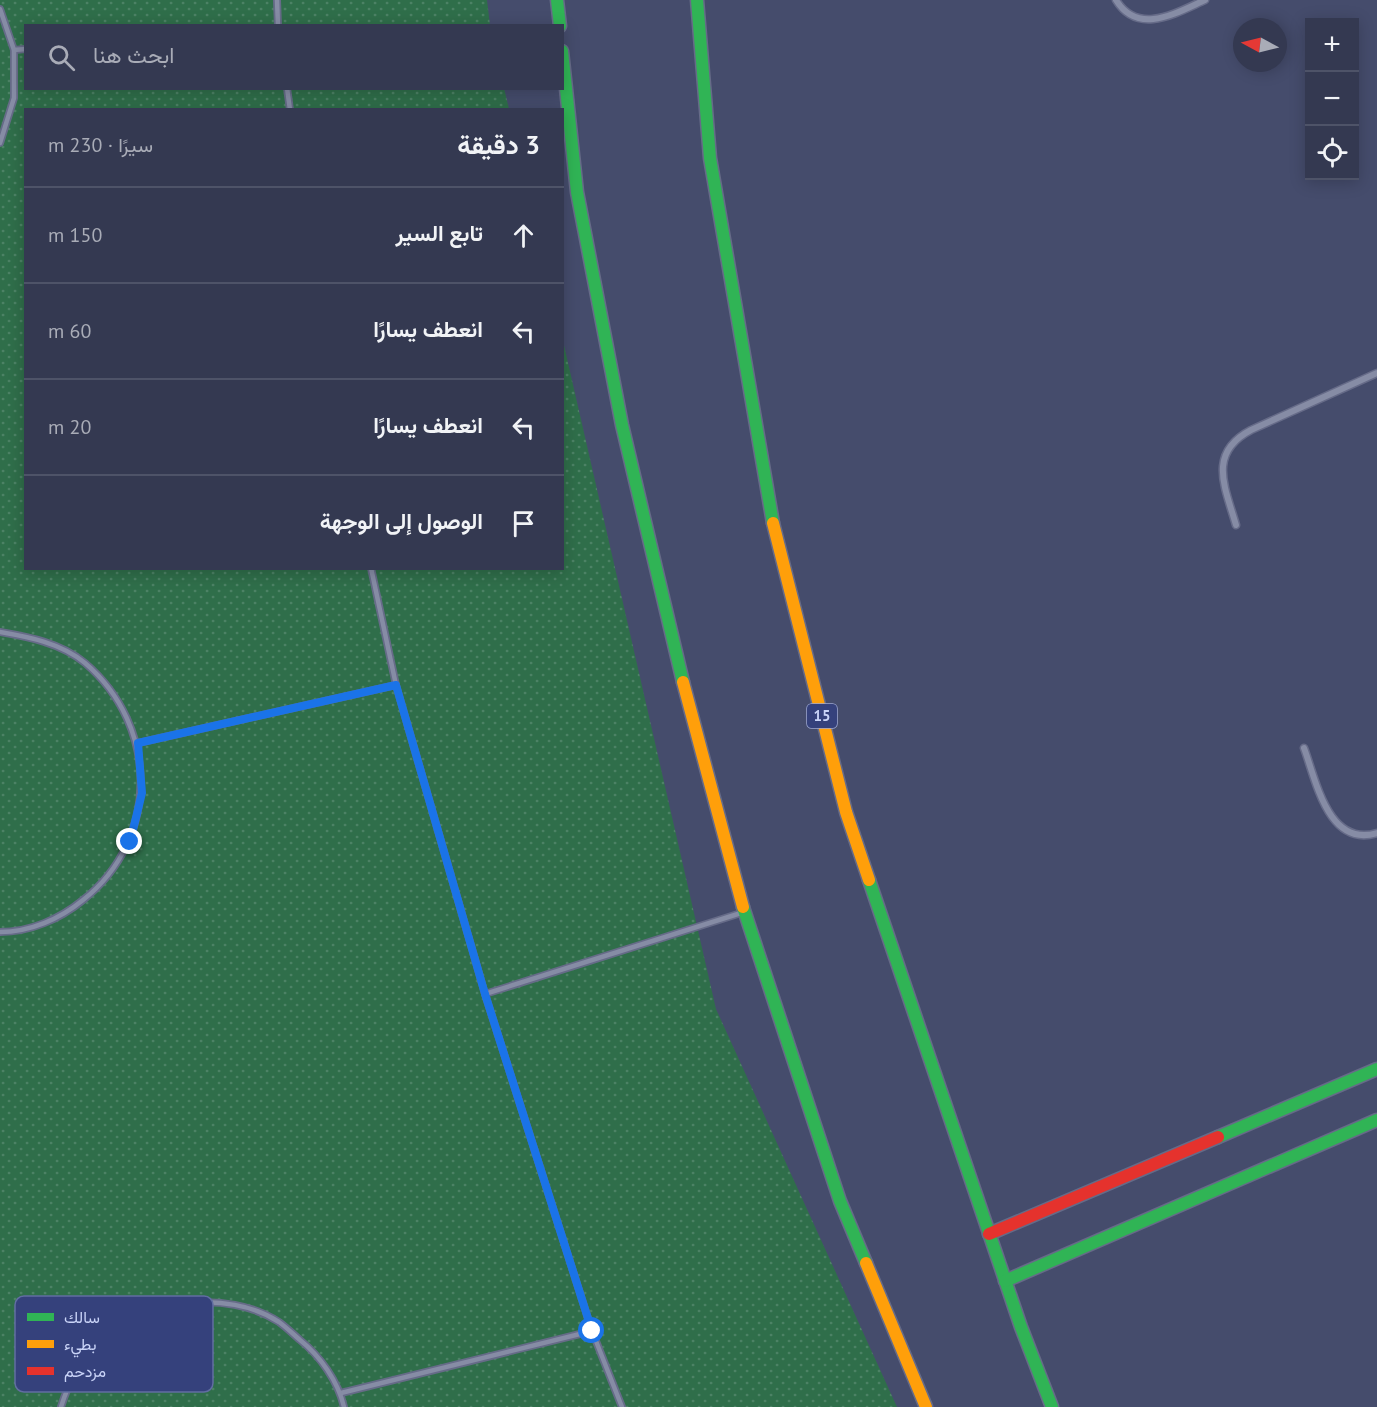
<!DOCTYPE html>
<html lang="ar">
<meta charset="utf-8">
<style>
:root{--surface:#343951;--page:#3f445b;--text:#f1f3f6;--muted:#a9acb7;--line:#4e5368}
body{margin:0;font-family:"PT Sans",Vazirmatn,sans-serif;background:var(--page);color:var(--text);direction:rtl}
.controls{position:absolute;right:18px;top:18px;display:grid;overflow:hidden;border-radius:0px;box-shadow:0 3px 15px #0003}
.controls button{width:54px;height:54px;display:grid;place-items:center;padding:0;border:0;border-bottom:2px solid var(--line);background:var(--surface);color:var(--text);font:30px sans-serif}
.compass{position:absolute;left:1233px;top:18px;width:54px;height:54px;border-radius:50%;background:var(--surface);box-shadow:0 3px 15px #0003;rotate:277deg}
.stop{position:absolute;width:18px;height:18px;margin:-14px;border:4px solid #1a73e8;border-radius:50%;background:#fff}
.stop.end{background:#1a73e8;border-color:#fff;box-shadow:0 2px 6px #0008}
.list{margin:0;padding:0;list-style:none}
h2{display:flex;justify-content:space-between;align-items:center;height:78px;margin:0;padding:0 24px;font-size:26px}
h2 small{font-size:20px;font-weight:400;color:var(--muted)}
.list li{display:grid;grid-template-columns:39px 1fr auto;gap:18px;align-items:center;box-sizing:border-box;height:96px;padding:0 24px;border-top:2px solid var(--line)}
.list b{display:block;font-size:22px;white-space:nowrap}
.list em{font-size:20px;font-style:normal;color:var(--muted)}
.icon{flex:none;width:33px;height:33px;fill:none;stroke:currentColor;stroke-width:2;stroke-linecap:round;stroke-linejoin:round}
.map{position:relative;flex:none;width:1377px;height:1407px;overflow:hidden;direction:ltr}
.search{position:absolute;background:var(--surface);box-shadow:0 3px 15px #0003;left:24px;top:24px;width:540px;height:66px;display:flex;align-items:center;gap:15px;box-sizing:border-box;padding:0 21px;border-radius:0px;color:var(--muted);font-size:22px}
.panel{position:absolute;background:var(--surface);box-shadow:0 3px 15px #0003;left:24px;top:108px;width:540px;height:462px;border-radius:0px;direction:rtl}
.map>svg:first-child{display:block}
.green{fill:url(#green-dots)}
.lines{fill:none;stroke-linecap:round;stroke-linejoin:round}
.lane-casing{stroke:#666b88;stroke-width:8}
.street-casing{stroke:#666b88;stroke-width:9}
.fast-casing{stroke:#666b88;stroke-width:15}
.slow-casing{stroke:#666b88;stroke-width:15}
.jam-casing{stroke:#666b88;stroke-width:15}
.lane{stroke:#868ca5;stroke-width:4.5}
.street{stroke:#868ca5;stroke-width:6}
.fast{stroke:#30b455;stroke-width:12}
.slow{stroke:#ff9f0a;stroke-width:12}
.jam{stroke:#e5322d;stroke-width:12}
.route{stroke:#1a73e8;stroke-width:8}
.labels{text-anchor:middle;stroke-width:6;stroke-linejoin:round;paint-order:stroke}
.shield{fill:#35417c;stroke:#9da7d2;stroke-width:1.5}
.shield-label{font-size:15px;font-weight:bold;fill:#c9d3f7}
.key{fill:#35417c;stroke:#616da1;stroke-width:1.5}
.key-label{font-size:16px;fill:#c9d3f7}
</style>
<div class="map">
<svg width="1377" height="1407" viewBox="0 0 1377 1407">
<defs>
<pattern id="green-dots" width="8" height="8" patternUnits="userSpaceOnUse" patternTransform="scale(1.5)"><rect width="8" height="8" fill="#2f6e4a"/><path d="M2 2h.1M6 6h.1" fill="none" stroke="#4c8265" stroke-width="1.8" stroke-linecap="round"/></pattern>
</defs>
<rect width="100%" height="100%" fill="#454c6c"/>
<path class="green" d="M 0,0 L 487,0 L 490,25 L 26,26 L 26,88 L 504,88 L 509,109 L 26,110 L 26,568 L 562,568 L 563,341 L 716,1009 L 897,1407 L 0,1407 Z"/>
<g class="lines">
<defs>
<g id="lane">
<path d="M 277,0 L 278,26"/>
<path d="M 0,9 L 14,50 L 14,98 L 0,143"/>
<path d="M 14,50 L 26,49"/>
<path d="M 287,88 L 290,110"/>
<path d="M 371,568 L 396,685 L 485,994 L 592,1331 L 622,1407"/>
<path d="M 0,632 C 29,637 61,643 85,663 C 159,726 160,839 83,900 C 60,919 30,932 0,932"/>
<path d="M 138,743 L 396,685"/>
<path d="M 485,994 L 741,913"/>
<path d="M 341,1393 L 592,1331"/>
<path d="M 61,1407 C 68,1384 80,1362 97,1344 C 140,1300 227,1288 279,1322 C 286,1327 293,1334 300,1340 C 320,1356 338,1381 344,1407"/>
</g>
<g id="street">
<path d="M 1116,0 C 1138,36 1176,13 1205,0"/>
<path d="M 1236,525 C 1225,487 1207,453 1251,430 L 1377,373"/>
<path d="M 1304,748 C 1316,780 1328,848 1377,833"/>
</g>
<g id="fast">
<path d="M 557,0 L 560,26"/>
<path d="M 697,0 L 710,158 L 773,523"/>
<path d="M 562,51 L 577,192 L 622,425 L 683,682"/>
<path d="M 869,880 L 1021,1327 L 1052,1407"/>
<path d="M 743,907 L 840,1201 L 866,1263"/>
<path d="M 1218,1137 L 1377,1069"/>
<path d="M 1005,1281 L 1377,1120"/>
</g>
<g id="slow">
<path d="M 773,523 L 846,812 L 869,880"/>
<path d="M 683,682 L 743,907"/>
<path d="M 866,1263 L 926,1407"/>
</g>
<path id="jam" d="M 989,1234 L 1218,1137"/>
</defs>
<use href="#lane" class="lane-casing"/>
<use href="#street" class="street-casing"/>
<use href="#fast" class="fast-casing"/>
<use href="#slow" class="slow-casing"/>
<use href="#jam" class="jam-casing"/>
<use href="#lane" class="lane"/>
<use href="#street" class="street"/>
<use href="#fast" class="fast"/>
<use href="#slow" class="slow"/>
<use href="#jam" class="jam"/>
</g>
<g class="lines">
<path class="route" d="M 130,842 L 142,793 L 138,743 L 396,685 L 485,994 L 592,1331"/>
</g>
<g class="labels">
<rect class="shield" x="807" y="704" width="30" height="24" rx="4.5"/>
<g class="shield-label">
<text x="822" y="721">15</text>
</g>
</g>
<rect x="15" y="1296" width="198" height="96" rx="9" class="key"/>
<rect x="27" y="1313" width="27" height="8" fill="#30b455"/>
<rect x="27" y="1340" width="27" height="8" fill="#ff9f0a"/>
<rect x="27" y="1367" width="27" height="8" fill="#e5322d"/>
<g class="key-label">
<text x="64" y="1323">سالك</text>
<text x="64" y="1350">بطيء</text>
<text x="64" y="1377">مزدحم</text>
</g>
</svg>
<div class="controls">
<button>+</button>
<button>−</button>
<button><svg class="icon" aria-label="locate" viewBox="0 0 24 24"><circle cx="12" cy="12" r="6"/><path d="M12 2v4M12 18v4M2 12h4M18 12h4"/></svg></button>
</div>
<svg class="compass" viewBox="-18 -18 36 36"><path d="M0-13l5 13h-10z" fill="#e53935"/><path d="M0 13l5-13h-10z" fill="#a9acb7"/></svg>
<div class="stop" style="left:592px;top:1331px"></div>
<div class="stop end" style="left:130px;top:842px"></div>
<div class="search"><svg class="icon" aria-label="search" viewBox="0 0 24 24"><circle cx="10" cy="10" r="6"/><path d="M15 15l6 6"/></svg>ابحث هنا</div>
<section class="panel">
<h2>3 دقيقة<small>سيرًا · 230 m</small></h2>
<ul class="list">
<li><svg class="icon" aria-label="ahead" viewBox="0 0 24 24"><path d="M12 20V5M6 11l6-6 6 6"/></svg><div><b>تابع السير</b></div><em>150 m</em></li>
<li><svg class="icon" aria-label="left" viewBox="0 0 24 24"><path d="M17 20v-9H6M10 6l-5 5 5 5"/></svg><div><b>انعطف يسارًا</b></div><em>60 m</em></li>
<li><svg class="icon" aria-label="left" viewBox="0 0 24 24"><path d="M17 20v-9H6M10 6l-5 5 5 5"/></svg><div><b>انعطف يسارًا</b></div><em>20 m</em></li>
<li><svg class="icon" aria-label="arrive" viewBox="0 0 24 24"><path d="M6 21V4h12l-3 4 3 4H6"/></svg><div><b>الوصول إلى الوجهة</b></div></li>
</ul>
</section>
</div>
